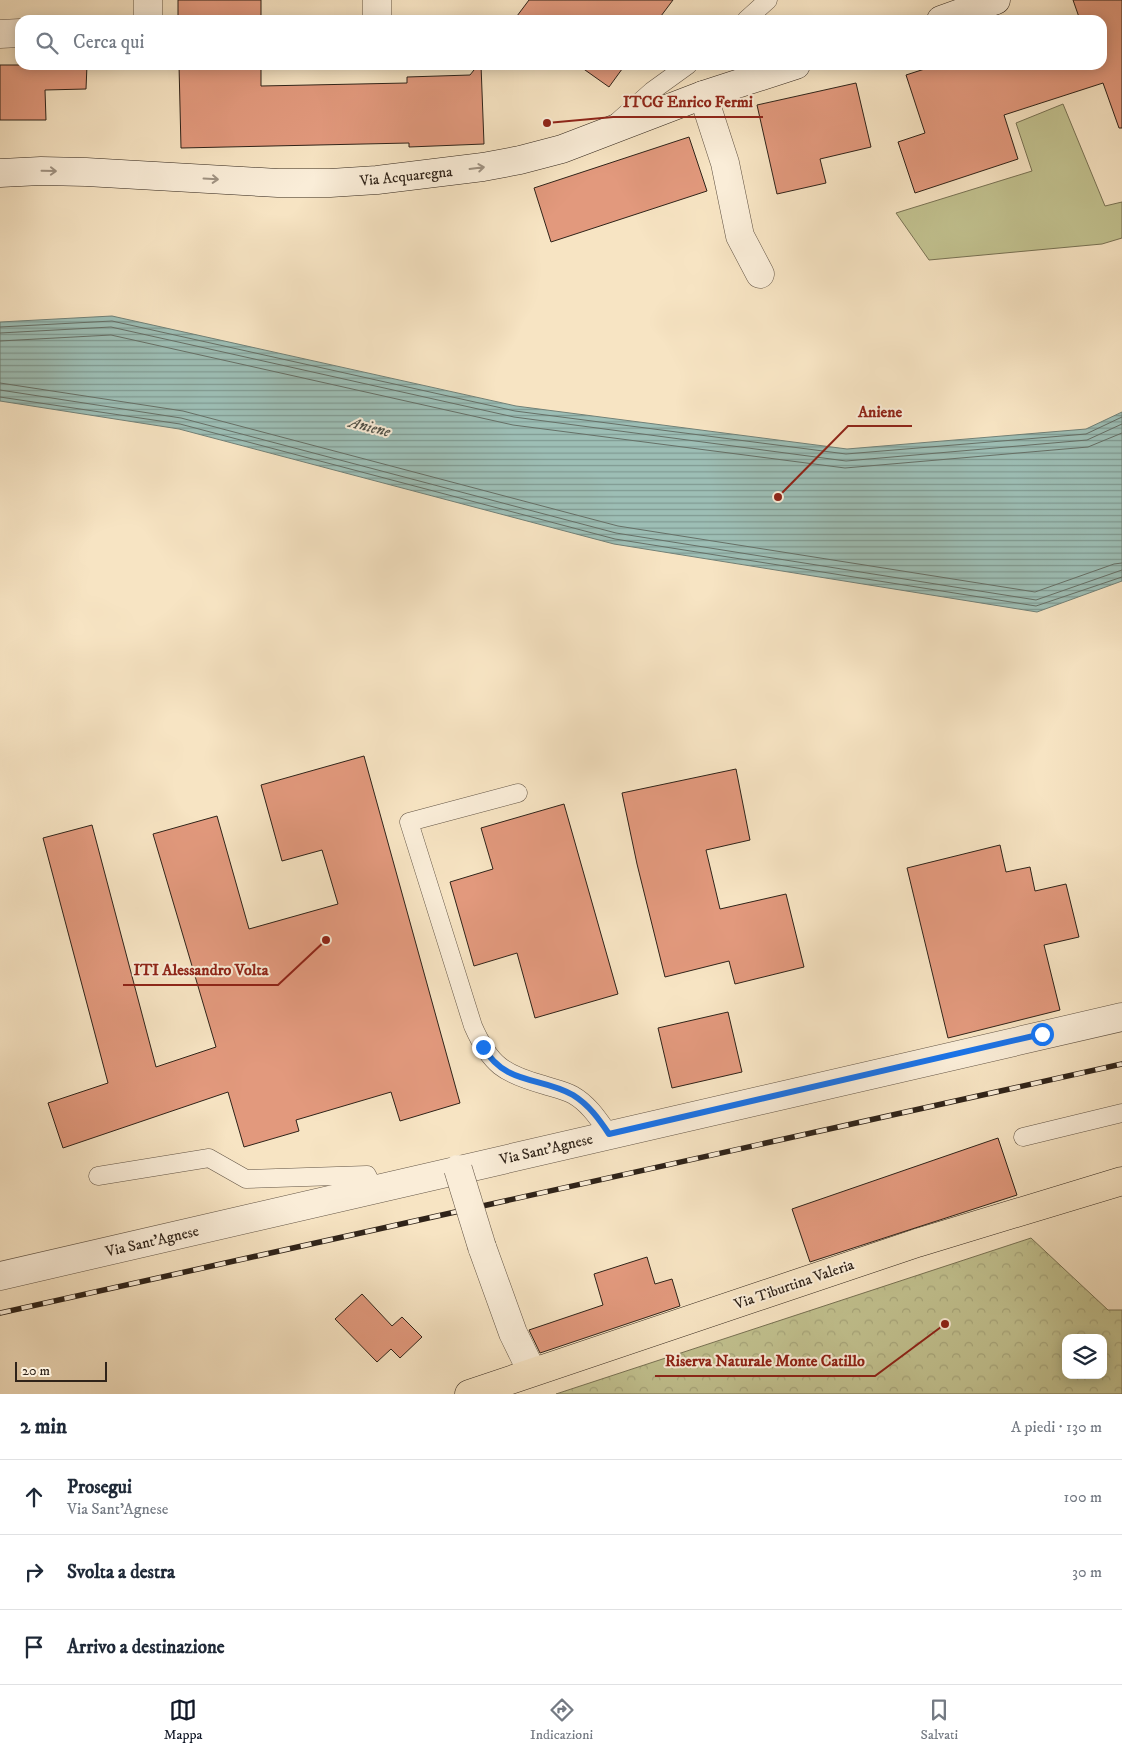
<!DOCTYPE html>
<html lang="it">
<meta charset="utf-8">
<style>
:root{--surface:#fff;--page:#f6f6f7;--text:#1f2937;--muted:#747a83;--line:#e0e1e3;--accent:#111827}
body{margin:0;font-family:"IM FELL DW Pica",serif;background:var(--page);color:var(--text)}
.controls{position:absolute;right:15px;bottom:15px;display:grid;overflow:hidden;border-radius:10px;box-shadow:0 2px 12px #0003}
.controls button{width:45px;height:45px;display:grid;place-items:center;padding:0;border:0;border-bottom:1px solid var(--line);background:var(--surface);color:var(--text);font:25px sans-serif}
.scale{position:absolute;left:15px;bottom:12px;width:92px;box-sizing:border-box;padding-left:5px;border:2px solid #2f2319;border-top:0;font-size:14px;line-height:18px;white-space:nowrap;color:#2f2319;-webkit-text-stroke:4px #faedd8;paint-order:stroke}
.stop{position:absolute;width:15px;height:15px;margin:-11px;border:4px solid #1a73e8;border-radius:50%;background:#fff}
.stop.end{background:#1a73e8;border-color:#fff;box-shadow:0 1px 5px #0008}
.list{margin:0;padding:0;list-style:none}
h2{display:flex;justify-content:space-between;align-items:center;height:65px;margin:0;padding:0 20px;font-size:21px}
h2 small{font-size:16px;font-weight:400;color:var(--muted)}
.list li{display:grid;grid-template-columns:32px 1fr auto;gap:15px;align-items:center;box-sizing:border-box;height:75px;padding:0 20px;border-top:1px solid var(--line)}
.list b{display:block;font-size:19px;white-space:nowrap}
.list p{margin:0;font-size:16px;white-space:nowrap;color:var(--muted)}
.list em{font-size:16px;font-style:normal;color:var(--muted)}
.icon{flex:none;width:28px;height:28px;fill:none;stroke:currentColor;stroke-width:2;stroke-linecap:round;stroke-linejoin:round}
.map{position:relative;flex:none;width:1122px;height:1394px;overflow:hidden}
.search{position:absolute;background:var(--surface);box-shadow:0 2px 12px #0003;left:15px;right:15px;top:15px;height:55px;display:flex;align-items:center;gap:12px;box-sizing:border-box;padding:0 18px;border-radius:15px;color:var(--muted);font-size:19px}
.sheet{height:290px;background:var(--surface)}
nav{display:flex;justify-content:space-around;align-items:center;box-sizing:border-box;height:70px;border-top:1px solid var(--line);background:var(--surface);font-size:14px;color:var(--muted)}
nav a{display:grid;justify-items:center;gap:2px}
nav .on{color:var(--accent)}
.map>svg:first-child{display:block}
.grass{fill:#c2c290;stroke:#787254}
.park{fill:url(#park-crowns);stroke:#787254;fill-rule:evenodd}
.water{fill:url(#water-rules);stroke:#718077}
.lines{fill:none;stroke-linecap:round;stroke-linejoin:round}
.shore{stroke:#667067;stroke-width:1}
.building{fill:#e2997d;stroke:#2f2319}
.service-casing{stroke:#615344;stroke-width:19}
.minor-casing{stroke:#615344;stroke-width:29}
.secondary-casing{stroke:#2f2319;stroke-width:29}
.primary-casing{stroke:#2f2319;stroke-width:29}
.service{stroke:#faedd8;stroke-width:18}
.minor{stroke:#faedd8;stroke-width:28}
.secondary{stroke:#faedd8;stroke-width:28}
.primary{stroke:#f7e4c3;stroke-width:28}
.rail-casing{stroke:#2f2319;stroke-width:5.5}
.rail{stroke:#faedd8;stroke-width:4;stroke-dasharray:11;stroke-linecap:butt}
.minor-bridge-casing{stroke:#615344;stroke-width:29;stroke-linecap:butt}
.minor-bridge{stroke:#faedd8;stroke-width:28}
.oneway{stroke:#9f9282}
.route{stroke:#1a73e8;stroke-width:6}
.labels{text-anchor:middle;stroke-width:4;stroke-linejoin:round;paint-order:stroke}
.street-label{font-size:15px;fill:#2f2319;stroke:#faedd8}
.water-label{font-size:16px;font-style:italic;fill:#505248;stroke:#faedd8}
.leader{fill:none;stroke:#8f2418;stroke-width:2}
.callout-dot{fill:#8f2418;stroke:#faedd8;stroke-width:2}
.callout-label{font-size:16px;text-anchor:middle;font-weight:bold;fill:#8f2418;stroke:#faedd8;stroke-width:4;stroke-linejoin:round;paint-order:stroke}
</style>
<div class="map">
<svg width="1122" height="1394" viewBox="0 0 1122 1394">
<defs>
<pattern id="park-crowns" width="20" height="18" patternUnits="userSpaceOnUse" patternTransform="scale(1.25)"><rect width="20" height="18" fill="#c2c290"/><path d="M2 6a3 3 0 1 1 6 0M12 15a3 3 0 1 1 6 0" fill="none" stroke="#a7a67c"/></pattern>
<pattern id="water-rules" width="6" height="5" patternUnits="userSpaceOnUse" patternTransform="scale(1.25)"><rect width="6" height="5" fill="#9dbeb5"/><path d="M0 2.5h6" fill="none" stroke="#809a92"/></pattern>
</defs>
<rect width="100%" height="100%" fill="#f7e4c3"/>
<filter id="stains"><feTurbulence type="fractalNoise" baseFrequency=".004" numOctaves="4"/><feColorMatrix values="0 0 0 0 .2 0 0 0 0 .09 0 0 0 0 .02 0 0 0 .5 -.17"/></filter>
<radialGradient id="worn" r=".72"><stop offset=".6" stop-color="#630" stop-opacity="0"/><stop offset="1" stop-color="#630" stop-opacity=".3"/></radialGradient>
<path class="grass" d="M 1063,104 L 1105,206 L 1122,202 L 1122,238 L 1102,244 L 929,260 L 896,213 L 1032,171 L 1016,123 Z"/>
<path class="park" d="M 1031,1238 L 1108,1310 L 1122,1310 L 1122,1394 L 556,1394 ZM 1066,1338 L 1103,1338 L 1103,1375 L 1066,1375 Z"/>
<path class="water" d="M 112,316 L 516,406 L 847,449 L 1086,429 L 1122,412 L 1122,581 L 1037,612 L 614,544 L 179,429 L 0,401 L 0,322 Z"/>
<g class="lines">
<g class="shore">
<path d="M 0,327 L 112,321 L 515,411 L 846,454 L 1086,434 L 1122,417"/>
<path d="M 0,333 L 111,327 L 514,417 L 846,461 L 1087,440 L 1122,424"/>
<path d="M 0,341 L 111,335 L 513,425 L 845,468 L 1088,447 L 1122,433"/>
<path d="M 0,383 L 183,411 L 618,526 L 1035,592 L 1114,564 L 1122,563"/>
<path d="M 0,390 L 181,418 L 616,533 L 1036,600 L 1122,570"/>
<path d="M 0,397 L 180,424 L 615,539 L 1036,606 L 1122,577"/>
</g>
</g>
<g class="building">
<rect x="178" y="0" width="83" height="20"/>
<path d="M 529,0 L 673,0 L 658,20 L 514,20 Z"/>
<path d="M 1073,0 L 1122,0 L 1122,128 L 1119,128 L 1103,83 L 1004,115 L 1018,159 L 915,193 L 898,142 L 925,133 L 906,75 L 937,65 L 1102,65 L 1102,20 L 1080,20 Z"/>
<path d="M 0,65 L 87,65 L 86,89 L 45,90 L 46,120 L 0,120 Z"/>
<path d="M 179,65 L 261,65 L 261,86 L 407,83 L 407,77 L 470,75 L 478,65 L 481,65 L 484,144 L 409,147 L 409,143 L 181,148 Z"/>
<path d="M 578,65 L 625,65 L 609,87 Z"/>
<path d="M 856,83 L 871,147 L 820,159 L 826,183 L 777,194 L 757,105 Z"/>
<path d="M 689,137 L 707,191 L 551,242 L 534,188 Z"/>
<path d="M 364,756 L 460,1103 L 400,1121 L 391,1092 L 296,1120 L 299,1131 L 244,1147 L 228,1092 L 63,1148 L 48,1103 L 108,1083 L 43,838 L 92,825 L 156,1067 L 216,1047 L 153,834 L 217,816 L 249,929 L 338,904 L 322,850 L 282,861 L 261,785 Z"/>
<path d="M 736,769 L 750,840 L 706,850 L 720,909 L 786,894 L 804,967 L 735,984 L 729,961 L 665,977 L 637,864 L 622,793 Z"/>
<path d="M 564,804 L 618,994 L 535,1018 L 517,953 L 474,966 L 450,882 L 493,869 L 481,828 Z"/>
<path d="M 1000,845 L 1006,872 L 1030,867 L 1035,891 L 1066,884 L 1079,937 L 1044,945 L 1060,1010 L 948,1038 L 907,868 Z"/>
<path d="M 728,1012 L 742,1072 L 672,1088 L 658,1028 Z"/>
<path d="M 998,1138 L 1017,1195 L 810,1262 L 792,1209 Z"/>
<path d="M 647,1257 L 655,1284 L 672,1279 L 680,1306 L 540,1353 L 529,1330 L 603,1305 L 594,1274 Z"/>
<path d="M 362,1294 L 392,1326 L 402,1317 L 422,1337 L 400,1358 L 391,1349 L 377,1362 L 335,1319 Z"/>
</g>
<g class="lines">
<defs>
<g id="service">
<path d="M 746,20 L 768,0"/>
<path d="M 617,122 L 652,91 L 688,65"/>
<path d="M 518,793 L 409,822 L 473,1026 C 490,1065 504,1074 544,1085 C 553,1088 564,1090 573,1095 C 589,1104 599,1120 609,1134"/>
<path d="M 1023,1137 L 1122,1113"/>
<path d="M 98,1176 L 209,1158 L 246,1179 L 367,1175 L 374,1189"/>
</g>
<g id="minor">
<path d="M 377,0 L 377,20"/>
<path d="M 148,20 L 148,0"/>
<path d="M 0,34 L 20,33"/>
<path d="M 703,95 L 725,163 L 740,236 L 760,274"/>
<path d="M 482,1247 L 513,1333 L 532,1372"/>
<path d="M 0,1276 L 1122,1017"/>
</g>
<g id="secondary">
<path d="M 941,20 L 996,0"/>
<path d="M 0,173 L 41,171 L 86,172 L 278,183 L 330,183 L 377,180 L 483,167 L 520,160 L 562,149 L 703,95 L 796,65"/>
</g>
<path id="primary" d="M 469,1394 L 917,1243 L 1122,1181"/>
</defs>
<use href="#service" class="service-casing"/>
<use href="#minor" class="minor-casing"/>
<use href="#secondary" class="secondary-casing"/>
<use href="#primary" class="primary-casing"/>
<use href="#service" class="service"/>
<use href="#minor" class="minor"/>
<use href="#secondary" class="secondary"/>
<use href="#primary" class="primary"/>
<defs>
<path id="rail" d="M 0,1313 L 1122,1064"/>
</defs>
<use href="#rail" class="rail-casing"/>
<use href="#rail" class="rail"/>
<defs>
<path id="minor-bridge" d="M 458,1169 L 482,1247"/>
</defs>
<use href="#minor-bridge" class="minor-bridge-casing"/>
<use href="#minor-bridge" class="minor-bridge"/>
</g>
<defs><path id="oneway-shaft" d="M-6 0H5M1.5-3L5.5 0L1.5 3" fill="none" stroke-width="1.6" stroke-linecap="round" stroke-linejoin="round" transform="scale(1.25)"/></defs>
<g class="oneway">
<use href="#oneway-shaft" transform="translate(477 168) rotate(-7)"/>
<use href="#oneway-shaft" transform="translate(49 171) rotate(1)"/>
<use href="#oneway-shaft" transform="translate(211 179) rotate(3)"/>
</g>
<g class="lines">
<path class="route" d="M 483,1047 C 506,1086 540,1076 573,1095 C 589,1105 599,1119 609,1134 L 1042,1034"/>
</g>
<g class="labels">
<g class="street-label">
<text transform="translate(406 176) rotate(-6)" y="5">Via Acquaregna</text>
<text transform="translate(546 1149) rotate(-13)" y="5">Via Sant'Agnese</text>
<text transform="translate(152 1241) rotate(-13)" y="5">Via Sant'Agnese</text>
<text transform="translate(794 1284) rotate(-19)" y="5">Via Tiburtina Valeria</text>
</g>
<g class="water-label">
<text transform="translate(370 426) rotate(14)" y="6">Aniene</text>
</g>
</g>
<path class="leader" d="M547 123L613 117H763M778 497L848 426H912M326 940L278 985H123M945 1324L875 1376H655"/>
<g class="callout-dot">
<circle cx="547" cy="123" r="5"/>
<circle cx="778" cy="497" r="5"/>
<circle cx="326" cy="940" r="5"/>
<circle cx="945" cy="1324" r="5"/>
</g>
<g class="callout-label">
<text x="688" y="107">ITCG Enrico Fermi</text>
<text x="880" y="417">Aniene</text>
<text x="201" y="975">ITI Alessandro Volta</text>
<text x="765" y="1366">Riserva Naturale Monte Catillo</text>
</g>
<rect width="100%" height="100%" filter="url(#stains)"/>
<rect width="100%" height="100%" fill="url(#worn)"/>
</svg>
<div class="controls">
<button><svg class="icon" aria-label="layers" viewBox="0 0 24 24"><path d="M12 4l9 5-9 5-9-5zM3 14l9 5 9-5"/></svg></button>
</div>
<div class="scale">20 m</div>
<div class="stop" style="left:1042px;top:1034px"></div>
<div class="stop end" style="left:483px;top:1047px"></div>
<div class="search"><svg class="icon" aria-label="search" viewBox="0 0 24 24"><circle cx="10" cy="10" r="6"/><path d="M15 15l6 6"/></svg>Cerca qui</div>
</div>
<section class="sheet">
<h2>2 min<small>A piedi · 130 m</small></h2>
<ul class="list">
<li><svg class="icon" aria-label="ahead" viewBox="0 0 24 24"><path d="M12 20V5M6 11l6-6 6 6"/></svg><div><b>Prosegui</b><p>Via Sant'Agnese</p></div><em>100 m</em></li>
<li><svg class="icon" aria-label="right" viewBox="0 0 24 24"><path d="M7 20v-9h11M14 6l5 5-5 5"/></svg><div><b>Svolta a destra</b></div><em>30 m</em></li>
<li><svg class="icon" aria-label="arrive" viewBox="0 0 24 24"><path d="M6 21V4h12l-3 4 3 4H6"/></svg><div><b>Arrivo a destinazione</b></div></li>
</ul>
</section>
<nav>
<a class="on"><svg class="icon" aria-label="map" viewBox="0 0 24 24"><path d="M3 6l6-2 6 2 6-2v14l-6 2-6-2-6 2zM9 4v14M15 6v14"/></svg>Mappa</a>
<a><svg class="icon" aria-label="directions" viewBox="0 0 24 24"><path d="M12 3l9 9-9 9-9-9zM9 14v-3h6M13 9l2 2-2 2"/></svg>Indicazioni</a>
<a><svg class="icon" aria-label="saved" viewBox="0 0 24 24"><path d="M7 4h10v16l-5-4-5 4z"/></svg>Salvati</a>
</nav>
